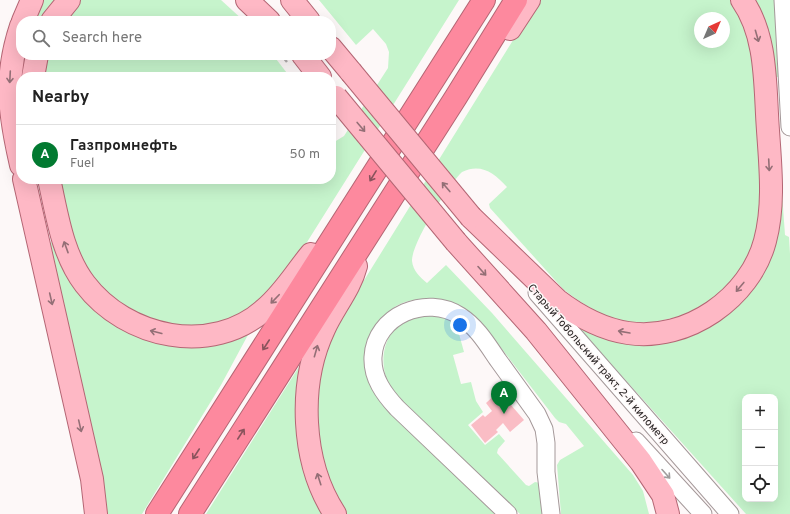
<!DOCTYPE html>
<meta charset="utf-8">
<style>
:root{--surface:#fff;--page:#f2f2f2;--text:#222;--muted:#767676;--line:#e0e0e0;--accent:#027a31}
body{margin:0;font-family:Overpass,sans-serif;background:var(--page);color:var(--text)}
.controls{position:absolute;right:12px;bottom:12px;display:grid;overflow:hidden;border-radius:8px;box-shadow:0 4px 16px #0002}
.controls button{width:36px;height:36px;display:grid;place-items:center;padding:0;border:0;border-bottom:1px solid var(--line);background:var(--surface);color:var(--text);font:20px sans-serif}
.compass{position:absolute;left:694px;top:12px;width:36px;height:36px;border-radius:50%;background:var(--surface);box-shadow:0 4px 16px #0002;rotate:44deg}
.you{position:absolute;left:460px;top:325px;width:14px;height:14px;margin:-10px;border:3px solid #fff;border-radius:50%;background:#1a73e8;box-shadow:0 0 0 6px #1a73e833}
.badge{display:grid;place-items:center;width:26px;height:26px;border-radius:50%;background:var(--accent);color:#fff;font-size:13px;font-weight:700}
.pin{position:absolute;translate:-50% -33px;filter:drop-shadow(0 1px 2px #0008)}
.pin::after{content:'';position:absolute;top:21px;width:14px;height:12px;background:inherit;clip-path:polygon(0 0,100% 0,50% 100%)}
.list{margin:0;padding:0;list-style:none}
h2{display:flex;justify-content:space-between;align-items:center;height:52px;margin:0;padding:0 16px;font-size:17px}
h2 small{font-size:13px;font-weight:400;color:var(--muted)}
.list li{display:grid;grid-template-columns:26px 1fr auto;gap:12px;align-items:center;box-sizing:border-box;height:60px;padding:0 16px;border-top:1px solid var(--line)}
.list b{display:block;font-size:15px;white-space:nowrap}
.list p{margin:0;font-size:13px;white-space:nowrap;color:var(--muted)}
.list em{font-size:13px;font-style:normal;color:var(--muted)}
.icon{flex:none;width:22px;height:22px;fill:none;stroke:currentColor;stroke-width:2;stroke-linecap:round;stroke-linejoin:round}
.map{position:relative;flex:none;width:790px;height:514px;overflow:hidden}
.search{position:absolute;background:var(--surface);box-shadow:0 4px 16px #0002;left:16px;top:16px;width:320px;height:44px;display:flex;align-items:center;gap:10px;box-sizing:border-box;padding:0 14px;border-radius:16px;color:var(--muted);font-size:15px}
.panel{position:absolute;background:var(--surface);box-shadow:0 4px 16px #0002;left:16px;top:72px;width:320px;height:112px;border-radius:16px}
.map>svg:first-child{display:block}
.green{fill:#c6f4cc;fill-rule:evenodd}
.building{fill:#fabdc5}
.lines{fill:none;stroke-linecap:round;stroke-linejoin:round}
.minor-casing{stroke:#a49899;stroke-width:19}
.major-casing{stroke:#b46674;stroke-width:24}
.highway-casing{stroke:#b46674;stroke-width:24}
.path{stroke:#b3aeae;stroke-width:2.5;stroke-dasharray:4 2;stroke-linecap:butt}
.minor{stroke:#fff;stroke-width:17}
.major{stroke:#feb8c5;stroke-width:22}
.highway{stroke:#fd899e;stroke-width:22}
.major-bridge-casing{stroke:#b46674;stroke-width:24;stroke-linecap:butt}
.major-bridge{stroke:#feb8c5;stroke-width:22}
.oneway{stroke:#946f76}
.oneway2{stroke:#8a535c}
.oneway3{stroke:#a09d9d}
.labels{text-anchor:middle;stroke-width:3;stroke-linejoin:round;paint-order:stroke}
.street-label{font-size:11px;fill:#2b2626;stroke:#fdf8f8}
</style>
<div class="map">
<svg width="790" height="514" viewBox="0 0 790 514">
<rect width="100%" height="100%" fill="#fdf8f8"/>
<g class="green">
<path d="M 39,0 L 58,0 L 42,21 L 30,21 Z"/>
<path d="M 81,0 L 221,0 L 244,21 L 62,21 Z"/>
<path d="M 319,0 L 459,0 L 287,274 L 267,297 L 230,319 L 200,326 L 174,326 L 133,314 L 97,285 L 76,248 L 58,179 L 331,179 L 331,144 L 344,136 L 388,68 L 389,52 L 386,44 L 373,29 L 356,45 Z"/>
<path d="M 538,0 L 731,0 L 742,17 L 754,61 L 761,167 L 759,232 L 743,269 L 717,298 L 691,314 L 654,322 L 634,323 L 602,315 L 576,299 L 563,289 L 490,208 L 489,204 L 507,187 C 494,173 481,163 462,172 C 449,184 411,244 412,261 C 413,271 420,277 427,283 L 446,265 L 492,313 L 633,475 L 643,491 L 649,514 L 561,514 L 557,465 L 560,460 L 584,446 L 566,424 L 559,422 L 555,418 L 488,331 L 434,299 C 418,298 397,301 387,314 C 380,322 371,353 366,364 L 500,514 L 344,514 L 323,465 L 316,421 L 319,379 L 329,341 L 345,311 ZM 700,18 L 724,18 L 724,42 L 700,42 Z"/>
<path d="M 756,0 L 775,0 L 779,77 L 774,77 L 764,19 Z"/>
<path d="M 46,55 L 273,55 L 290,77 L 42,77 Z"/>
<path d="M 780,189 L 782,193 L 785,235 L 789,237 L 790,254 L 790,514 L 746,514 L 576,325 L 596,332 L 724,315 ZM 745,397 L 775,397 L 775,499 L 745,499 Z"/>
<path d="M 56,242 L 109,318 L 249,333 L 221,385 L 142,514 L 103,514 L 47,243 Z"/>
<path d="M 430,315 L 447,318 L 456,323 L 464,352 L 453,355 L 461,384 L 471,382 L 476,401 L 483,412 L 468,425 L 485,445 L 499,434 L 505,441 L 498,449 L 497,453 L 526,485 L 529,486 L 535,482 L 540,483 L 544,514 L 520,514 L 399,398 C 394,392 390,386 387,380 C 378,357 386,326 412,317 C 417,315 424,315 430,315 Z"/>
<path d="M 302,362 L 326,514 L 206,514 Z"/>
</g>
<path class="building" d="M 499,391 L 524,420 L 510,432 L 503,423 L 496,430 L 498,432 L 485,443 L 471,425 L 483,415 L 485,417 L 492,411 L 486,403 Z"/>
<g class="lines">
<defs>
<g id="minor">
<path d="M 783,0 L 790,127"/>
<path d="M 537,293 L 730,514"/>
<path d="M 636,441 L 703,514"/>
<path d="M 508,514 L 397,408 C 384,394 372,378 373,357 C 375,315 427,294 460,316 C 477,327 487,344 498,360 C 511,378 524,396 537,414 L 544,429 L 546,443 L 546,472 L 551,514"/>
</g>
<g id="major">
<path d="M 247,0 L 269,21"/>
<path d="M 292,0 L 309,21"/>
<path d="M 23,21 L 32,0"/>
<path d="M 52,21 L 69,0"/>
<path d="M 21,26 C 4,77 9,113 21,165"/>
<path d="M 510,29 L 529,0"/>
<path d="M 331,48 L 351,72"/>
<path d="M 303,55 L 320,77"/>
<path d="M 33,77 L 37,55"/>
<path d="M 24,179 L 92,479 L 96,514"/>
<path d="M 49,179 C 57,214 62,254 85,284 C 126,338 212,357 265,309 C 284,293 296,272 311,254"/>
<path d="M 471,217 L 557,300 C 578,316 601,329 628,333 C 687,342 750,298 765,241 C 776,200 769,156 767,114 C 765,76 765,33 742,0"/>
<path d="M 456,242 L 536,331 L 641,462 L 663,495 L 668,514"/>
<path d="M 335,514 C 301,462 298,384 324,329 C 334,307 350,289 356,266"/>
</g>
<g id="highway">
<path d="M 157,514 L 484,0"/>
<path d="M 190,514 L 456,97 L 516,0"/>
</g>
</defs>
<use href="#minor" class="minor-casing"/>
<use href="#major" class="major-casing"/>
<use href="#highway" class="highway-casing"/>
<path class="path" d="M 281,55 L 287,62"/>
<use href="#minor" class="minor"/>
<use href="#major" class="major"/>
<use href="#highway" class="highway"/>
<defs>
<g id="major-bridge">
<path d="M 351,72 L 471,217"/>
<path d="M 336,97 L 456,242"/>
</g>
</defs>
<use href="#major-bridge" class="major-bridge-casing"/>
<use href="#major-bridge" class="major-bridge"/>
</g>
<defs><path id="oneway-shaft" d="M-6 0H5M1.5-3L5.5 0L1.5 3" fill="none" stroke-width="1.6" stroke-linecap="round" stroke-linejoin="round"/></defs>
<g class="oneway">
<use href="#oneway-shaft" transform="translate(757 36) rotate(74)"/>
<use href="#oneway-shaft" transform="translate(10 77) rotate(93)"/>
<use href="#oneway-shaft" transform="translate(361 127) rotate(50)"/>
<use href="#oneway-shaft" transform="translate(769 165) rotate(87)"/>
<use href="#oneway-shaft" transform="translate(446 187) rotate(-130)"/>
<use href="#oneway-shaft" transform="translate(66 247) rotate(-110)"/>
<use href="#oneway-shaft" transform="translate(482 271) rotate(48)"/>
<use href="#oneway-shaft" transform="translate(740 287) rotate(130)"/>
<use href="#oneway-shaft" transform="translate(51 299) rotate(77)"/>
<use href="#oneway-shaft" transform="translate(275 299) rotate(134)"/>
<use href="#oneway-shaft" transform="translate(156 332) rotate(-166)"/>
<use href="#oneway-shaft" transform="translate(624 332) rotate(-170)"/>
<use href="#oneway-shaft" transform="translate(316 351) rotate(-74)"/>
<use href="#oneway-shaft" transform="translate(80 426) rotate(77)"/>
<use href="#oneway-shaft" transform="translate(319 479) rotate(-108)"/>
</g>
<g class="oneway2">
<use href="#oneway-shaft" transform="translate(373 176) rotate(122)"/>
<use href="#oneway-shaft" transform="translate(266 345) rotate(123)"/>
<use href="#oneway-shaft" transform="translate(241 434) rotate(-57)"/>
<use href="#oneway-shaft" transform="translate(196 454) rotate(123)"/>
</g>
<use class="oneway3" href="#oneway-shaft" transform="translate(666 474) rotate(48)"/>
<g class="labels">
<g class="street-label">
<text transform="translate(599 364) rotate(49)" y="4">Старый Тобольский тракт, 2-й километр</text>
</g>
</g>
</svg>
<div class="controls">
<button>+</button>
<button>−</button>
<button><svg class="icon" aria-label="locate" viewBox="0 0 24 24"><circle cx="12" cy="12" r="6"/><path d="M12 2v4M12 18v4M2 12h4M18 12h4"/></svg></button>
</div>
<svg class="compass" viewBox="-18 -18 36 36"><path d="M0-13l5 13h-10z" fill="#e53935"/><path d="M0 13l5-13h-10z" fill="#767676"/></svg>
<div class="you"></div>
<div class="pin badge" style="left:504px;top:414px">A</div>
<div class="search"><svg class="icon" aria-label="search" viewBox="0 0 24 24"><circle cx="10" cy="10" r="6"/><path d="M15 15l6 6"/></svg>Search here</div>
<section class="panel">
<h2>Nearby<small></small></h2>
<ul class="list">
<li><span class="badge">A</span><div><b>Газпромнефть</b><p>Fuel</p></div><em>50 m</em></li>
</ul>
</section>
</div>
